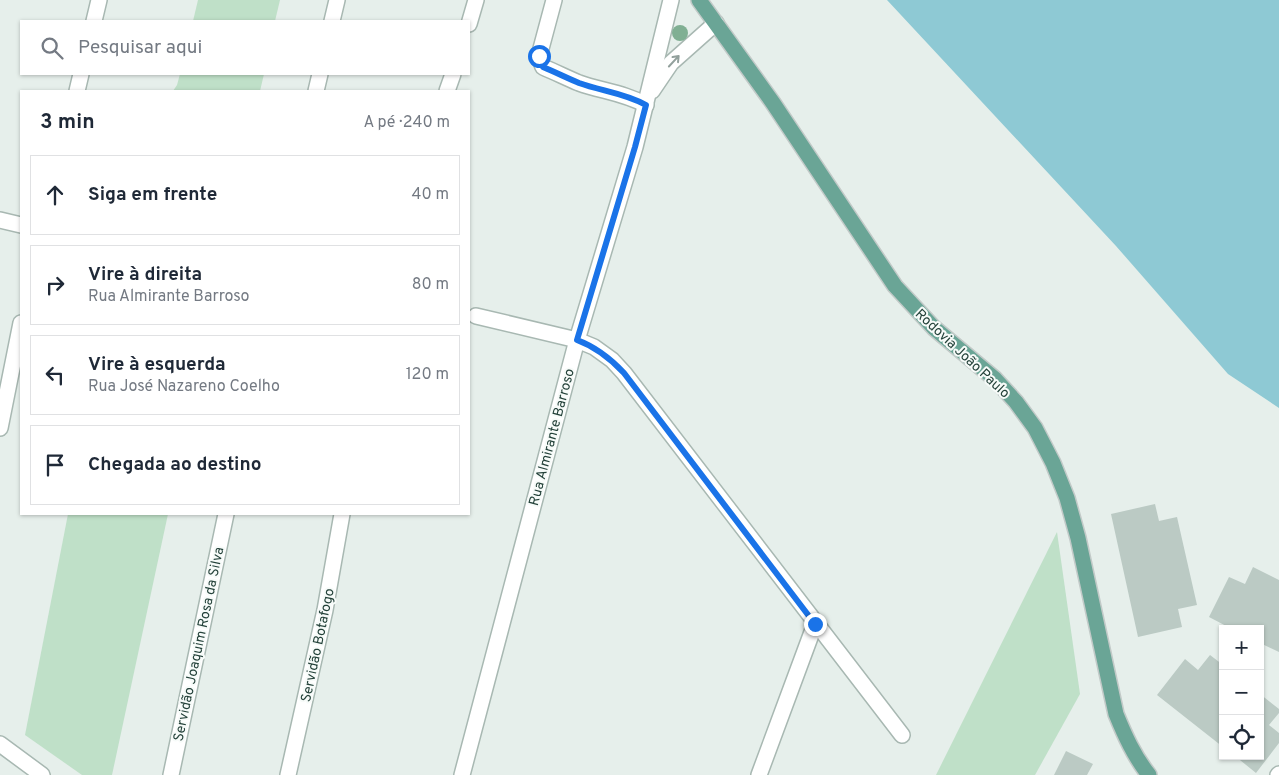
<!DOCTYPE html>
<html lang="pt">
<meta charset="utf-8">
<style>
:root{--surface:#fff;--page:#f6f6f7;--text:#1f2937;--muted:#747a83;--line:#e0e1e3}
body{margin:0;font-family:Overpass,sans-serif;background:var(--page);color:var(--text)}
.controls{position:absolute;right:15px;bottom:15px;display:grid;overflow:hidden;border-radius:0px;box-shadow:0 1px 4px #0004}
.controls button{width:45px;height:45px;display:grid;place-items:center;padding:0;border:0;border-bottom:1px solid var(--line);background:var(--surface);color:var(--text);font:25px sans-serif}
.stop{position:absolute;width:15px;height:15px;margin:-11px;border:4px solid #1a73e8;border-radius:50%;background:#fff}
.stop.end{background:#1a73e8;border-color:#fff;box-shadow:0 1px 5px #0008}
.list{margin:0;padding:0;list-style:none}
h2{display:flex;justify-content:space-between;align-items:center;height:65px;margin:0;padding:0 20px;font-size:21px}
h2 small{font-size:16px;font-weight:400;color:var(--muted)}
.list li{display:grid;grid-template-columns:32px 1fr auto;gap:15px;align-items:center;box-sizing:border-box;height:80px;margin:0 10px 10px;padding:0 10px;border:1px solid var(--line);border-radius:0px}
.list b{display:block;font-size:19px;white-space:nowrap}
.list p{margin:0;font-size:16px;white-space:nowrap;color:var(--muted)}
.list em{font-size:16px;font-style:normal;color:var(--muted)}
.icon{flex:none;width:28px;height:28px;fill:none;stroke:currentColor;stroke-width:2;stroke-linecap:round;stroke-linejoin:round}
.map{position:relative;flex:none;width:1279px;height:775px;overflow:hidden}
.search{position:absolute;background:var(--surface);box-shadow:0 1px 4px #0004;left:20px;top:20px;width:450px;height:55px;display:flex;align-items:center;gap:12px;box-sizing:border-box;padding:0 18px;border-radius:0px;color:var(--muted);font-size:19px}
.panel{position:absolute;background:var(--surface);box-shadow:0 1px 4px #0004;left:20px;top:90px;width:450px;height:425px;border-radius:0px}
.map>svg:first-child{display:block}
.green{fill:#bfe0c8}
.water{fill:#8ec9d4}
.building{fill:#bbcac4}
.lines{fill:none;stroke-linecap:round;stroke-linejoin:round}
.minor-casing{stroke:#a8b8b2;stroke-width:18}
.major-casing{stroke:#c2cac8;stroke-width:18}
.minor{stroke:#fff;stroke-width:15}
.major{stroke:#6aa596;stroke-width:15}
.tree{fill:#80af93}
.oneway{stroke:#92a09c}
.route{stroke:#1a73e8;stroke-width:6}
.labels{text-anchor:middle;stroke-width:4;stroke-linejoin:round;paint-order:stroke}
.street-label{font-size:14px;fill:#24423a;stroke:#f7fbf9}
</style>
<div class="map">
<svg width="1279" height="775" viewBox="0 0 1279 775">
<rect width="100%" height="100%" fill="#e6efeb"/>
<g class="green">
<path d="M 198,0 L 280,0 L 275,21 L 193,21 Z"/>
<path d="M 180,74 L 264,74 L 260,91 L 173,91 L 177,85 Z"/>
<path d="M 68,514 L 168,514 L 112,775 L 82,775 L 25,735 Z"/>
<path d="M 1057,532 L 1080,694 L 1035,775 L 936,775 Z"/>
</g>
<path class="water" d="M 887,0 L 1279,0 L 1279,408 L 1228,374 L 1116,246 Z"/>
<g class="building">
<path d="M 1155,504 L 1159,521 L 1177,517 L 1197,605 L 1178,609 L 1182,627 L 1138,637 L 1111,514 Z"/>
<path d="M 1253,567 L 1279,580 L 1279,652 L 1260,643 L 1260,629 L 1232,629 L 1209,617 L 1229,577 L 1245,584 Z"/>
<path d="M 1210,655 L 1223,665 L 1223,747 L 1157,695 L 1185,659 L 1198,670 Z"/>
<path d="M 1260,694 L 1279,709 L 1279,713 L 1269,725 L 1279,733 L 1279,743 L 1256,773 L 1235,756 L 1260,756 Z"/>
<path d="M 1066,751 L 1093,764 L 1087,775 L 1054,775 Z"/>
</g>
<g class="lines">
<defs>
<g id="minor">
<path d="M 554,0 L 539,56 L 543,67 C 555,72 567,78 579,83 C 601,91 625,93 646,105"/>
<path d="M 94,21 L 99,0"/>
<path d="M 332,21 L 337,0"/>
<path d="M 469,24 L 476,0"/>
<path d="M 77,91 L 81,74"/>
<path d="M 316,91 L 320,74"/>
<path d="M 447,91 L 453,74"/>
<path d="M 652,91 L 671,63 L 716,23"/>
<path d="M 0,220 L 21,225"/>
<path d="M 476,316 L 577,340 L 594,347 L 612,360 L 624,373 L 902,735"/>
<path d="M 0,428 L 21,323"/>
<path d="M 0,744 L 42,775"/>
<path d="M 171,775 L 226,514"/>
<path d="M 288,775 L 325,610 L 342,514"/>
<path d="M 462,775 L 577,340 L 635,147 L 671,0"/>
<path d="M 759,775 L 815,624"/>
<path d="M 1278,775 L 1279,774"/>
</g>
<path id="major" d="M 699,0 L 773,103 L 895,286 L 934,328 L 995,379 L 1016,402 L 1035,428 L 1053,463 L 1067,498 L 1078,538 L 1116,714 C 1125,736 1134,756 1149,775"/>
</defs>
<use href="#minor" class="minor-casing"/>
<use href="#major" class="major-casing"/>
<use href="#minor" class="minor"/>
<use href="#major" class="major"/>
</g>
<circle class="tree" cx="680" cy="33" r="8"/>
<defs><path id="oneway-shaft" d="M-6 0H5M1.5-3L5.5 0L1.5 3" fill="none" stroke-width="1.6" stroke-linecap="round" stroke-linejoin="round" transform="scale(1.25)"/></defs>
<use class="oneway" href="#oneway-shaft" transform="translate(674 61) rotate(-47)"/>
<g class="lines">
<path class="route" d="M 539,56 L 543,67 C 555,72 567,78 579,83 C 601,91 625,93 646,105 L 635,147 L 577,340 C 596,347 610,358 624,373 L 815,624"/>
</g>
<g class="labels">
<g class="street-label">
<text transform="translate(963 353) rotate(43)" y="5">Rodovia João Paulo</text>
<text transform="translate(551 437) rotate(-75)" y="5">Rua Almirante Barroso</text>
<text transform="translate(198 644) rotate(-78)" y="5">Servidão Joaquim Rosa da Silva</text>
<text transform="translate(317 645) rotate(-78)" y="5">Servidão Botafogo</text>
</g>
</g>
</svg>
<div class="controls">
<button>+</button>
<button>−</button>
<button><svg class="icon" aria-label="locate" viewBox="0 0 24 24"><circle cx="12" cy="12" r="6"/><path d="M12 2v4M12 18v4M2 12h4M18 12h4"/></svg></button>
</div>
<div class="stop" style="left:539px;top:56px"></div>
<div class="stop end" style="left:815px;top:624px"></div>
<div class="search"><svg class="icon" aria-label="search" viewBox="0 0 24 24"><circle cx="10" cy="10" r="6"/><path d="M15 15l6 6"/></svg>Pesquisar aqui</div>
<section class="panel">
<h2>3 min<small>A pé · 240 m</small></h2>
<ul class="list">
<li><svg class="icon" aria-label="ahead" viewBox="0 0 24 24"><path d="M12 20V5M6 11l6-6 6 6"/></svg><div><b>Siga em frente</b></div><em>40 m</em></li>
<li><svg class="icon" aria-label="right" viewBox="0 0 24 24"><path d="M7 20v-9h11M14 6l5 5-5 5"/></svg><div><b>Vire à direita</b><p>Rua Almirante Barroso</p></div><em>80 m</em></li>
<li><svg class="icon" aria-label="left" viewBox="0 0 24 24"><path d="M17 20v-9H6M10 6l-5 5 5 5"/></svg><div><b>Vire à esquerda</b><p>Rua José Nazareno Coelho</p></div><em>120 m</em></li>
<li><svg class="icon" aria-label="arrive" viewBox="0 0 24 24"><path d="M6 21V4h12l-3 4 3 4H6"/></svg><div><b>Chegada ao destino</b></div></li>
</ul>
</section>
</div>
